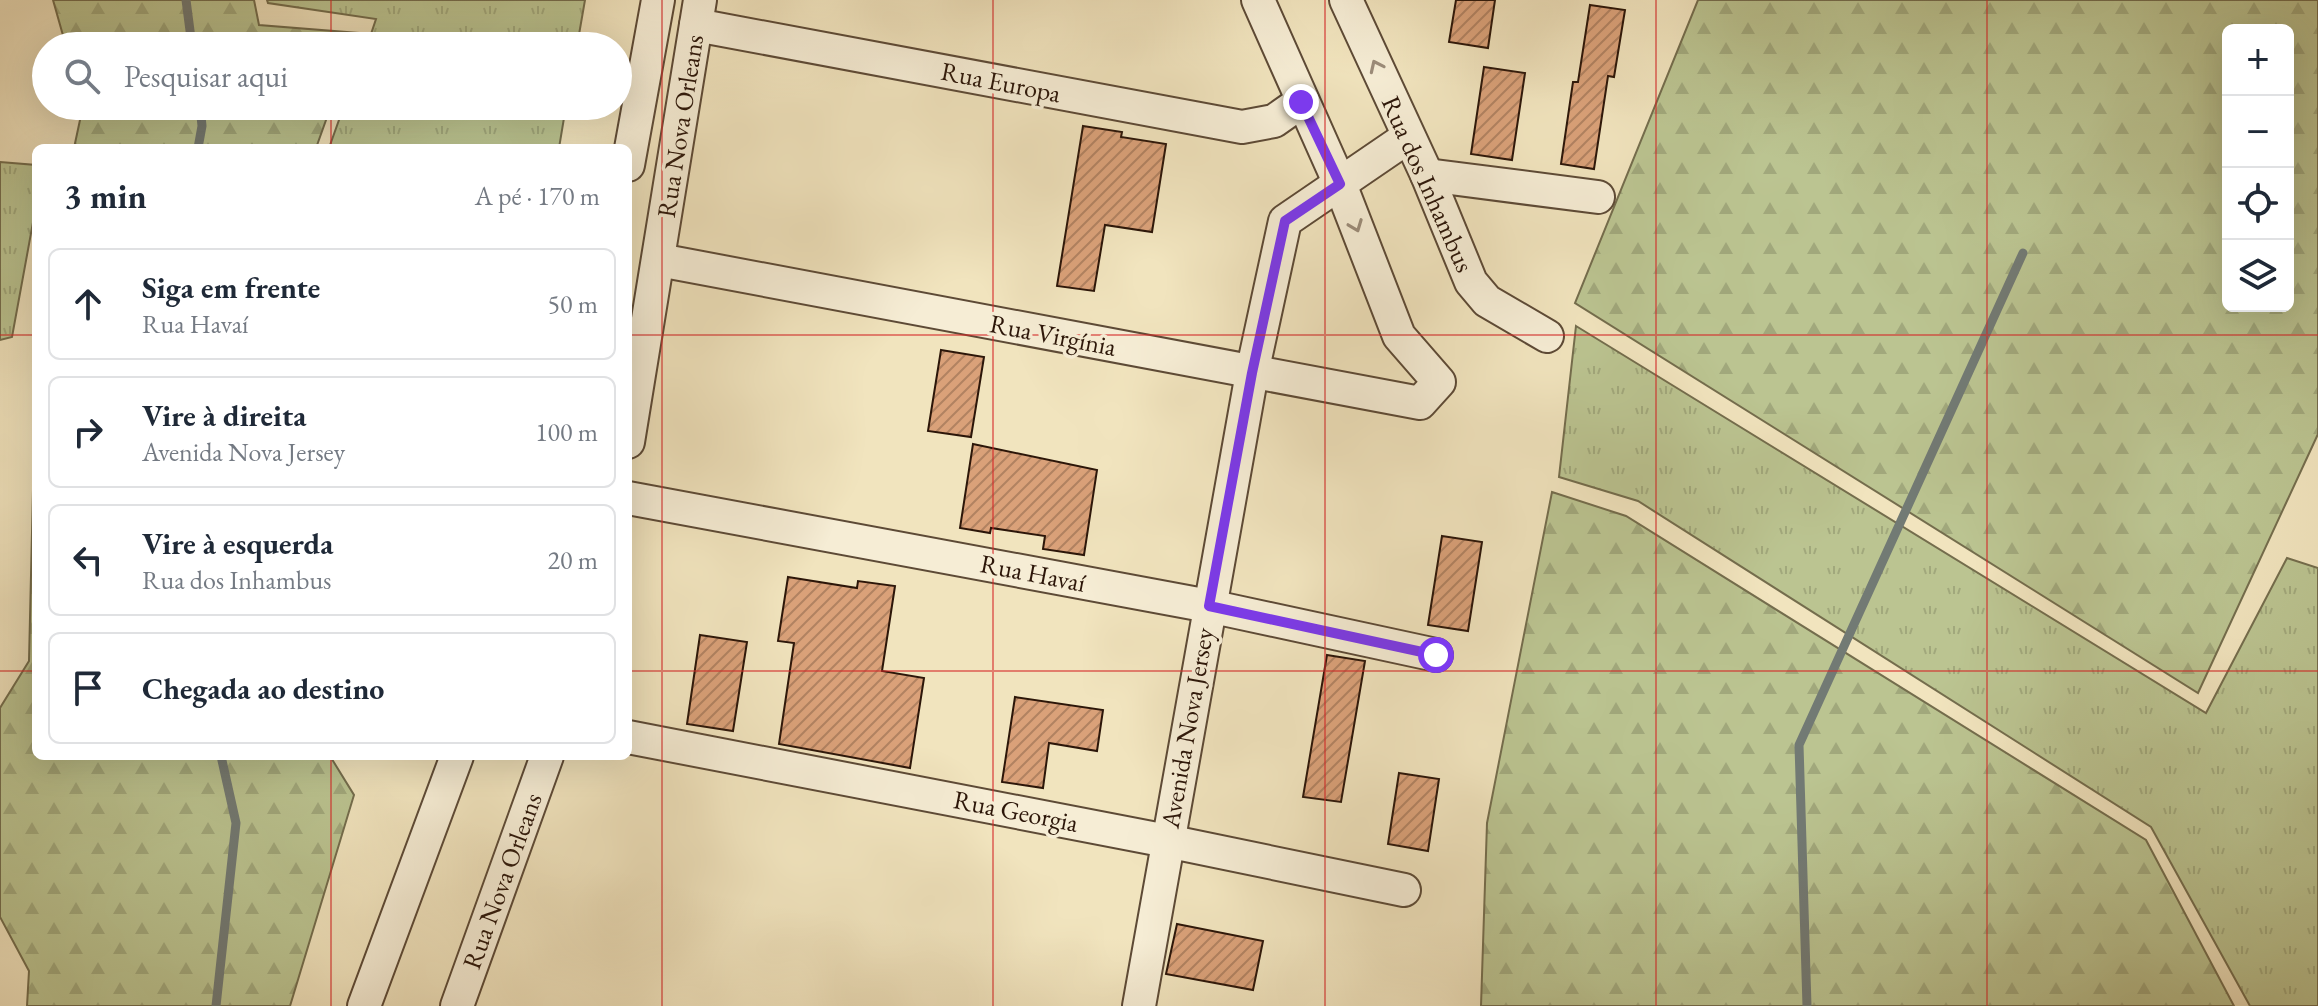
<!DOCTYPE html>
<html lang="pt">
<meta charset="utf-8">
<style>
:root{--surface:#fff;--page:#f6f6f7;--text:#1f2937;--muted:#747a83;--line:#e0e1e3}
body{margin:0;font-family:"EB Garamond",serif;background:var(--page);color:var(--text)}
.controls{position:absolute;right:24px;top:24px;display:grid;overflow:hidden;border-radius:12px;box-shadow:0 8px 32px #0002}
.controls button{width:72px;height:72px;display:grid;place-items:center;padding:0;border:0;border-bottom:2px solid var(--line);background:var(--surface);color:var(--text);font:40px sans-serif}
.stop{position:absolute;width:24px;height:24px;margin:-18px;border:6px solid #7c3aed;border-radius:50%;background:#fff}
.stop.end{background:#7c3aed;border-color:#fff;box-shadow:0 2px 8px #0008}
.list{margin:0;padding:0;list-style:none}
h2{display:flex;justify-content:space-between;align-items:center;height:104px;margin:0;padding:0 32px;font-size:34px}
h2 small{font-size:26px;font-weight:400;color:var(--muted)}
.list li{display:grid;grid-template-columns:52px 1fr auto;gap:24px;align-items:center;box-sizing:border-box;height:112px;margin:0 16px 16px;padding:0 16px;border:2px solid var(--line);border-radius:12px}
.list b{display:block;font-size:30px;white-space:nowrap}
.list p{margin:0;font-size:26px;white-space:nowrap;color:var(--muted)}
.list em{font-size:26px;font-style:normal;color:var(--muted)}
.icon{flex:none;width:44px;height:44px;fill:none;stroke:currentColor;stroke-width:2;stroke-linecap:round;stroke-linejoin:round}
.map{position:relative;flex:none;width:2318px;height:1006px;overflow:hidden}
.search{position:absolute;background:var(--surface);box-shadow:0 8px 32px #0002;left:32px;top:32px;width:600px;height:88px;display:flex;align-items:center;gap:20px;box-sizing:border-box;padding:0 28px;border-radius:44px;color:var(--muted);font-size:30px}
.panel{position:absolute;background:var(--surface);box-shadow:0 8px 32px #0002;left:32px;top:144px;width:600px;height:616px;border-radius:12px}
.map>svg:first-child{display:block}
.grass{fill:url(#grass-tufts);stroke:#746d4d;stroke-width:2}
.forest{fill:url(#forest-firs);stroke:#746d4d;stroke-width:2;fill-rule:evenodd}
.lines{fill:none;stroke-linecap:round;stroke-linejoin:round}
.stream{stroke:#727a74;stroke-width:9}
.building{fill:url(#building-hatch);stroke:#2c1609;stroke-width:2}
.minor-casing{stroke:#5d4a36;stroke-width:36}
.minor{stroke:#f6edd5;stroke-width:32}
.oneway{stroke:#9b8c79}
.route{stroke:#7c3aed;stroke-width:10}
.grid{fill:none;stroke:#d62828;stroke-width:2;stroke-opacity:0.55}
.labels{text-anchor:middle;stroke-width:7;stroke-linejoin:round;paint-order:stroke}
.street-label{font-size:26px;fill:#2c1609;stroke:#f6edd5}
</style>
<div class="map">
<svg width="2318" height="1006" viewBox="0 0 2318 1006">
<defs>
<pattern id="grass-tufts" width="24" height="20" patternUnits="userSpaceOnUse" patternTransform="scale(2)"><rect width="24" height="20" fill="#bbc491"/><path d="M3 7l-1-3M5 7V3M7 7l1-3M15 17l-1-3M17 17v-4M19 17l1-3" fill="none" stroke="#a1a87c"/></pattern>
<pattern id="forest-firs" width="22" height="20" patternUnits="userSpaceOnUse" patternTransform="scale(2)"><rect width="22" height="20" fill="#bbc491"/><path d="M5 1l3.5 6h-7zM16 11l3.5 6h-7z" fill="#a1a87c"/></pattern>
<pattern id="building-hatch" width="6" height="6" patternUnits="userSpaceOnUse" patternTransform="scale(2)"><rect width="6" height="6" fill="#daa179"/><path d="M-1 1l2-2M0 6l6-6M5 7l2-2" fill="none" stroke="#b18261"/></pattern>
</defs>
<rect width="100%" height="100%" fill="#f1e4be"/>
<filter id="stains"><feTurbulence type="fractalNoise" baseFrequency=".0025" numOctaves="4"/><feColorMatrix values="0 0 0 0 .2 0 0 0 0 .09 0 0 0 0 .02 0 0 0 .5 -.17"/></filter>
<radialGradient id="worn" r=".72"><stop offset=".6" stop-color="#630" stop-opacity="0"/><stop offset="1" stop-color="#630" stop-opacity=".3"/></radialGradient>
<g class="grass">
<path d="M 267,0 L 585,0 L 577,46 L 367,46 L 376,19 L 268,3 Z"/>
<path d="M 344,106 L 566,106 L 559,148 L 329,148 Z"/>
<path d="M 0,162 L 36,165 L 36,206 L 12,337 L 0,340 Z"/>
<path d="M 1576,326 L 2206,713 L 2287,558 L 2318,568 L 2318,1006 L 2250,1006 L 2151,827 L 1638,501 L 1559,477 Z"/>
</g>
<g class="forest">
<path d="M 53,0 L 254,0 L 259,25 L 358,33 L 353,46 L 66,46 Z"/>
<path d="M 1698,0 L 2318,0 L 2318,434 L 2198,693 L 1575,303 ZM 2288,30 L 2288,306 L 2228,306 L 2228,30 Z"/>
<path d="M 83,106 L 331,106 L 316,148 L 74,148 Z"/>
<path d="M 36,361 L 36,756 L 330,756 L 354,795 L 290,1006 L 27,1006 L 29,971 L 0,917 L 0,708 L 29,661 Z"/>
<path d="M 1552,492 L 1626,516 L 2146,840 L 2234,1006 L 1481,1006 L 1487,823 Z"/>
</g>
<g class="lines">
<g class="stream">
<path d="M 186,0 L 192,46"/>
<path d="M 198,148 L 202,126 L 200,106"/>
<path d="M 216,1006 L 236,823 L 221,756"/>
<path d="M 1807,1006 L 1799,745 L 2023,253"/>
</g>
</g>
<g class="building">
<path d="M 1456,0 L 1495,0 L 1488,48 L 1449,42 Z"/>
<path d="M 1590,5 L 1625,10 L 1614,77 L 1608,76 L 1594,169 L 1561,164 L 1573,82 L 1578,82 Z"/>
<path d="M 1484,67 L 1525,73 L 1512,160 L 1471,154 Z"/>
<path d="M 1083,126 L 1122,132 L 1121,137 L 1166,144 L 1152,232 L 1105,225 L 1094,291 L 1057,286 Z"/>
<path d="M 941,350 L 984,357 L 971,437 L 928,431 Z"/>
<path d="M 973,444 L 1097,470 L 1084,555 L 1043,549 L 1045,536 L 991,528 L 990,533 L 960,528 Z"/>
<path d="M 1442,536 L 1482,542 L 1468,631 L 1428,625 Z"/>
<path d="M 788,577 L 857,588 L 858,581 L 895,586 L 882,671 L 924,678 L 910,768 L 779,744 L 794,643 L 778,641 Z"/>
<path d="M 700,635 L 747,642 L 733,731 L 687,724 Z"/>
<path d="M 1327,655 L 1365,661 L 1341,802 L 1303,797 Z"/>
<path d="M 1015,697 L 1103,710 L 1097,751 L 1049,743 L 1043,788 L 1002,782 Z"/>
<path d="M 1399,773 L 1439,779 L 1428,851 L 1388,844 Z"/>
<path d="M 1177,924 L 1263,941 L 1253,990 L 1166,974 Z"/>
</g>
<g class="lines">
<defs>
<g id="minor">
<path d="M 1346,0 L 1427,175 L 1471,282 L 1487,301 L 1547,336"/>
<path d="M 696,25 L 1242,127 L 1274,121 L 1301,102"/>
<path d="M 628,165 L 658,0"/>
<path d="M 1427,175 L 1598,197"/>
<path d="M 659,260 L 1420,403 L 1439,382 L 1399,336 L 1340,184 L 1258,0"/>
<path d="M 628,442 L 700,0"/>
<path d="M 628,498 L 1209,606 L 1436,655"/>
<path d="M 628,737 L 1167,841 L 1404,890"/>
<path d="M 364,1006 L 457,756"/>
<path d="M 457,1006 L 547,756"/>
<path d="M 1139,1006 L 1252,373 L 1285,221 L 1408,137"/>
</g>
</defs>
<use href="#minor" class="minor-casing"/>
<use href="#minor" class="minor"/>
</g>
<defs><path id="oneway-chevron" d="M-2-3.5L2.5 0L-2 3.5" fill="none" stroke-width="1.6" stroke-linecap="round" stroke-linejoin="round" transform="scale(2)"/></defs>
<g class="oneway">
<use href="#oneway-chevron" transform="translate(1376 66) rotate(-115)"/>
<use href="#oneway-chevron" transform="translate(1356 226) rotate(69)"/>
</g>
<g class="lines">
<path class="route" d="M 1301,102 L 1340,184 L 1285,221 L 1252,373 L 1209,606 L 1436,655"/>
</g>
<path class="grid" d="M 331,0 L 331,46M 662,0 L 662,1006M 993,0 L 993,1006M 1325,0 L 1325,1006M 1656,0 L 1656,1006M 1987,0 L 1987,1006M 331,106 L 331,148M 0,335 L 36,335M 628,335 L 2318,335M 0,671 L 36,671M 628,671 L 2318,671M 331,756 L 331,1006"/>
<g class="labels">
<g class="street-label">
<text transform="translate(1001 82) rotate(11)" y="9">Rua Europa</text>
<text transform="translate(680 126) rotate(-81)" y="9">Rua Nova Orleans</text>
<text transform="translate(1428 184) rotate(66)" y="9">Rua dos Inhambus</text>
<text transform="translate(1053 335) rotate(11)" y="9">Rua Virgínia</text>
<text transform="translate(1033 573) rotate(11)" y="9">Rua Havaí</text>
<text transform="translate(1187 728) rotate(-80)" y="9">Avenida Nova Jersey</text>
<text transform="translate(1016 811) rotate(11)" y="9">Rua Georgia</text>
<text transform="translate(502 881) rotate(-70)" y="9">Rua Nova Orleans</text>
</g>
</g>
<rect width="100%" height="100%" filter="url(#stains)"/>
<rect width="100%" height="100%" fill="url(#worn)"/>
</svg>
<div class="controls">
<button>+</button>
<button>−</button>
<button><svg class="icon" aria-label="locate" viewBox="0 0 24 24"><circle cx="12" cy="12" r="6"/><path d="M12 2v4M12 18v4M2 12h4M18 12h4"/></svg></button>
<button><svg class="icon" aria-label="layers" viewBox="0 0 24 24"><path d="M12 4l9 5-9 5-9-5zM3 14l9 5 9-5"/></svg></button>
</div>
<div class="stop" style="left:1436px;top:655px"></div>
<div class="stop end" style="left:1301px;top:102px"></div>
<div class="search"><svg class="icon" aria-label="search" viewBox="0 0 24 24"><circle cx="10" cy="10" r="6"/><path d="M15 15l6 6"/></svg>Pesquisar aqui</div>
<section class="panel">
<h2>3 min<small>A pé · 170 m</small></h2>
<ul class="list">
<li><svg class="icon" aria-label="ahead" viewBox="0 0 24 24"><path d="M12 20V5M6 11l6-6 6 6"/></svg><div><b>Siga em frente</b><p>Rua Havaí</p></div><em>50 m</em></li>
<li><svg class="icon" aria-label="right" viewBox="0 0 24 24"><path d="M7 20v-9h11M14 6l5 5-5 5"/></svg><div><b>Vire à direita</b><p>Avenida Nova Jersey</p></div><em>100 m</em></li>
<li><svg class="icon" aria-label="left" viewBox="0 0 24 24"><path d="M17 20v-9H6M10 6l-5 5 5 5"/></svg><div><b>Vire à esquerda</b><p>Rua dos Inhambus</p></div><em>20 m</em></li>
<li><svg class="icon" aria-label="arrive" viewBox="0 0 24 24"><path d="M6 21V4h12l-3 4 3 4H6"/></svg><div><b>Chegada ao destino</b></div></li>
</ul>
</section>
</div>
